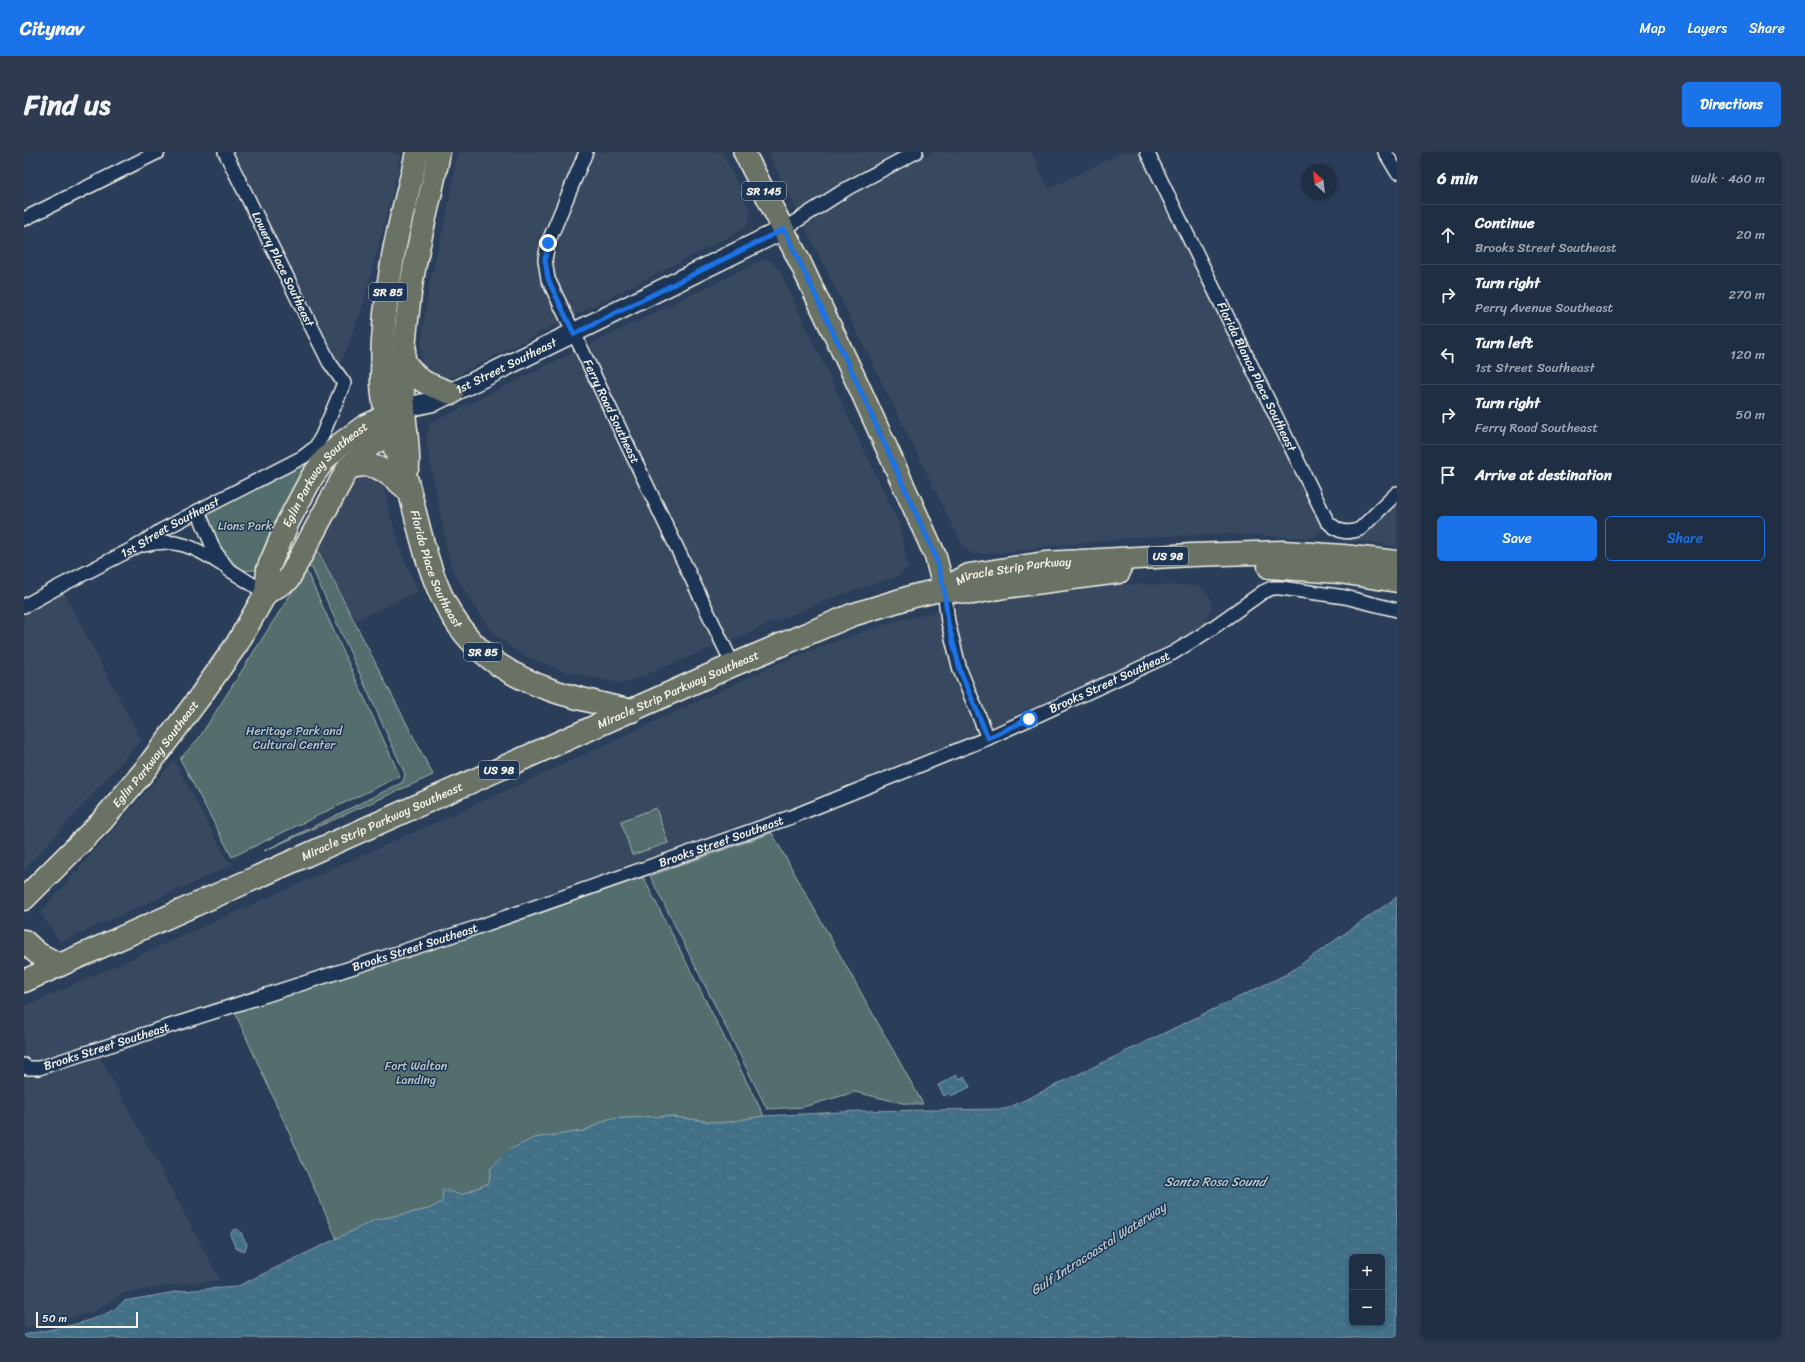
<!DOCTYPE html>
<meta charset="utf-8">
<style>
:root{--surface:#202e44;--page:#2d3a4f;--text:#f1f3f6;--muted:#a2a8b2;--line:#3d4a5d;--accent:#1a73e8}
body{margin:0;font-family:Sriracha,sans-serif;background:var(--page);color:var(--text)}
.controls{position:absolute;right:12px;bottom:12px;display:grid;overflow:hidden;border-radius:6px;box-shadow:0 2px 6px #0003}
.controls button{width:36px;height:36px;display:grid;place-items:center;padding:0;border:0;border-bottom:1px solid var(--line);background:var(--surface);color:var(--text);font:20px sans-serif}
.compass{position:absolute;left:1277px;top:12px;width:36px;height:36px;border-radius:50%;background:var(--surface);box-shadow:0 2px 6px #0003;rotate:332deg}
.scale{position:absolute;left:12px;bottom:10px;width:102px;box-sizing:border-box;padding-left:4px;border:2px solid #f4f1e8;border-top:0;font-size:11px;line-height:14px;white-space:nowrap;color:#f4f1e8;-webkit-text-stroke:3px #1d3557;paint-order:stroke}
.stop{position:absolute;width:12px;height:12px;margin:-9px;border:3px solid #1a73e8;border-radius:50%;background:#fff}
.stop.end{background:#1a73e8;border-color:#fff;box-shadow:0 1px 4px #0008}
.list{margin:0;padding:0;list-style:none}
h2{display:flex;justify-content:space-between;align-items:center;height:52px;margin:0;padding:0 16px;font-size:17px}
h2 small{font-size:13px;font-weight:400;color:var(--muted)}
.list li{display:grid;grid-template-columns:26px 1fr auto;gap:12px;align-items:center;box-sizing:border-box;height:60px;padding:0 16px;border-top:1px solid var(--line)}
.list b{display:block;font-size:15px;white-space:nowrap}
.list p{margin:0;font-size:13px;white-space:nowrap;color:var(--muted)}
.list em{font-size:13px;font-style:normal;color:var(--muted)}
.actions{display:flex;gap:8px;padding:12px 16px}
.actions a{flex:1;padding:9px 0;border:1px solid var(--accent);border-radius:6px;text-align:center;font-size:14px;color:var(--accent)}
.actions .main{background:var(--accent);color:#fff}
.icon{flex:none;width:22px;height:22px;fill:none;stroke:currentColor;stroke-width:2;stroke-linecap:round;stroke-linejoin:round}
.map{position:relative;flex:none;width:1373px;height:1186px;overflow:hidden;border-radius:6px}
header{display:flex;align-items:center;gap:24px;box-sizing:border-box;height:56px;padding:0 20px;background:var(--accent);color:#fff}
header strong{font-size:19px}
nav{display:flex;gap:22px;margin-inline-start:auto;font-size:14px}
.intro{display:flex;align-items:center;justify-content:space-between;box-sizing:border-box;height:96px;padding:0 24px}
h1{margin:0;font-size:28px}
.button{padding:10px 18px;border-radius:6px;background:var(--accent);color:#fff;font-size:14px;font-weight:700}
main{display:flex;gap:24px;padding:0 24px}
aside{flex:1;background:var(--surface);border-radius:6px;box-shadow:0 2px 6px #0003}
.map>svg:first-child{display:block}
.built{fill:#39495e}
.green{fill:#526e6c;stroke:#a3b0aa}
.water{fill:url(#water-ripples);stroke:#8aa3ae;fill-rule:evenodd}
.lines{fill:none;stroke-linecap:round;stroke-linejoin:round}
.street-casing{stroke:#f4f1e8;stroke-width:16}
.secondary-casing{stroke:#f4f1e8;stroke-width:22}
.primary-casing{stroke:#f4f1e8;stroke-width:24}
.highway-casing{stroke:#f4f1e8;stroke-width:25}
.street{stroke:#1d3557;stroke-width:13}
.secondary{stroke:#1d3557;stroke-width:19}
.primary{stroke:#6a7165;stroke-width:21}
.highway{stroke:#6a7165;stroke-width:22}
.route{stroke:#1a73e8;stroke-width:5}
.labels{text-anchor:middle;stroke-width:3;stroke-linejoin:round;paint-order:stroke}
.shield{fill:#1d3557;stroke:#b4b9bc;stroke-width:1}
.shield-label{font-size:11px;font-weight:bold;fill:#f4f1e8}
.street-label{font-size:12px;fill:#f4f1e8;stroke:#1d3557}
.park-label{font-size:12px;fill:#bbc3bd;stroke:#1d3557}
.water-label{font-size:13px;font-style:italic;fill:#b6c4c6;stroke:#1d3557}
</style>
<header>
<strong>Citynav</strong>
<nav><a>Map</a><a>Layers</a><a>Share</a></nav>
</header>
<div class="intro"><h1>Find us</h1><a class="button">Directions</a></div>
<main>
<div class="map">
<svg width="1373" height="1186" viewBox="0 0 1373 1186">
<defs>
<pattern id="water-ripples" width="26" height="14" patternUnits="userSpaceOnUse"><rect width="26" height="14" fill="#436f87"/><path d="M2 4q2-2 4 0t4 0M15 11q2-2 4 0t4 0" fill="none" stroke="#5f8498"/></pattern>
</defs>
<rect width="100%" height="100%" fill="#2a3e5a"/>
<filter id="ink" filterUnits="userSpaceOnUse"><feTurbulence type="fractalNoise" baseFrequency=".025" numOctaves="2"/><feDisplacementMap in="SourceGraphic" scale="8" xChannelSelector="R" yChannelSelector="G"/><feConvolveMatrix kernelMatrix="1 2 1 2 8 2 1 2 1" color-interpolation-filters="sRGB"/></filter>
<g filter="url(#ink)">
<g class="built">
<path d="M 209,0 L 366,0 L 376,3 L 372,26 L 338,157 L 316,213 L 311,206 Z"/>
<path d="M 434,0 L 554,0 L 518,87 L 514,106 L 517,130 L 537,170 L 429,225 L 412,225 L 404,220 L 398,211 L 397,194 L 405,133 L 423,61 Z"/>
<path d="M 570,0 L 698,0 L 727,60 L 724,72 L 712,81 L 549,164 L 530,125 L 528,109 L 531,94 Z"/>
<path d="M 744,0 L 876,0 L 820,30 L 774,59 Z"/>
<path d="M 909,0 L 1007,0 L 1025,37 L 1099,0 L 1115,0 L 1299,375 L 1290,386 L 1203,382 L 1114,385 L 1026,394 L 962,402 L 947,401 L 938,392 L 780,73 L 828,43 Z"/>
<path d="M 744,107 L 755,118 L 875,372 L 884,416 L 874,424 L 807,446 L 705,489 L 564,194 L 734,110 Z"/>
<path d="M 551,200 L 692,494 L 599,532 L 540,519 L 498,503 L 471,483 L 449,452 L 427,415 L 402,288 L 406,271 Z"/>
<path d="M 338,320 L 359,328 L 363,352 L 377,400 L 394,439 L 330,469 L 291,393 L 327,326 Z"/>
<path d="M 1373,352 L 1373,395 L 1353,391 L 1309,387 L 1312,385 L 1329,388 L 1339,385 Z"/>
<path d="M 1100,432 L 1175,434 L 1186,445 L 1188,456 L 1181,467 L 1184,470 L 1144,495 L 967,576 L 942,516 L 931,470 L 929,455 L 1042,435 Z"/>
<path d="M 40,441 L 117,588 L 0,718 L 0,463 Z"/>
<path d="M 915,459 L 917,471 L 929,519 L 955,581 L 764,658 L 448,769 L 13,909 L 5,909 L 0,903 L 0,855 L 517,623 L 760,509 L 810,490 L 869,470 Z"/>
<path d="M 151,607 L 151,610 L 203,708 L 211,712 L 240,699 L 48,785 L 36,789 L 16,761 Z"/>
<path d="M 76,905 L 196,1128 L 156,1132 L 100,1141 L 67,1161 L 0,1176 L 0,922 L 17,924 Z"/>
</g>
<g class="green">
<path d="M 292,300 L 235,417 C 202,427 192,384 183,361 Z"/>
<path d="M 291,393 L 409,623 L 240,699 L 379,630 L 381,622 L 288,416 L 280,414 Z"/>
<path d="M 282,418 L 376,624 L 208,705 L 156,607 L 175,586 Z"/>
<path d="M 632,656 L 644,691 L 608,703 L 597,669 Z"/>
<path d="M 748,681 L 899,952 L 883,952 L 831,940 L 779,955 L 743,957 L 626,724 Z"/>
<path d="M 616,719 L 740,964 L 697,971 L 642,964 L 584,967 L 560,979 L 510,986 L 467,1016 L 465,1031 L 405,1057 L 351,1068 L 313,1087 L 208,854 Z"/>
</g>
<g class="water">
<path d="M 1373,745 L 1373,1186 L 0,1186 L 0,1183 C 29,1176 80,1171 100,1149 L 157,1139 L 212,1135 L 351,1068 L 405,1057 L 418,1050 L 419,1037 L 437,1043 L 465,1031 L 467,1016 L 485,998 L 510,986 L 560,979 L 584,967 L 642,964 L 697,971 L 740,964 L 837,959 L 982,957 L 1263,822 ZM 1328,1105 L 1358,1105 L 1358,1171 L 1328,1171 Z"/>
<path d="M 933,923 L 935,927 L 940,924 L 946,935 L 927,944 L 925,941 L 920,944 L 914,933 Z"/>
<path d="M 213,1077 L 217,1080 L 219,1086 L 223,1092 L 221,1098 L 218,1099 L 212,1096 L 206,1083 L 209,1078 Z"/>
</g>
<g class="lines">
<defs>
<g id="street">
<path id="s1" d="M 562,0 L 524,91 L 521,108 L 524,127 L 709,513"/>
<path id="s2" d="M 1123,0 L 1303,369 C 1313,379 1322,383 1336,377 L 1373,341"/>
<path d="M 1361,0 L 1373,20"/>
<path d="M 0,67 L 134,0"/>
<path d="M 760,77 L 824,36 L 892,0"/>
<path d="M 174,359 L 190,398 L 204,417 L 242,441"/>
<path d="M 120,393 C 151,385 171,395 197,412"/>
<path d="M 920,437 L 924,470 L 936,518 L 964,586"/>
<path id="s3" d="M 0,454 L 38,433 L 112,395 L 138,378 L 174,359 L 279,305 L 291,296 L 298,284 L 320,231 L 305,210 L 201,0"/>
<path id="s4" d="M 0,913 L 3,916 L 15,916 L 451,776 L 767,665 L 964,586 L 1149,501 L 1184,479 L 1239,440 L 1248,436 L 1257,436 L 1321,445 L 1373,458"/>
</g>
<g id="secondary">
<path id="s5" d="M 380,256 L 411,249 L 760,77"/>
</g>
<path id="primary" d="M 720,0 L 775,108 L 836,237 L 911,403 L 920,437"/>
<g id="highway">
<path id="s6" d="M 393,0 C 386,35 375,69 369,105 C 362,143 358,183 358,222 C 357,246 364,274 371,297 C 374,308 380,318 383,329 C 401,397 411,470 475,513 C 515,540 562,548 608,559"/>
<path d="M 380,209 C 396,232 403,232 428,241"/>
<path d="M 384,314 C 385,294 381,276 380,256 C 377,224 380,190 384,159 C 389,105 406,53 415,0"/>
<path d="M 324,316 C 353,307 363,321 384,338"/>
<path d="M 1245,415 L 1315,420 L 1373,429"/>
<path d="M 920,437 L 949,441 L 980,435 L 1095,420"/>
<path d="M 242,441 L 264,428 L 324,316 L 348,292 L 380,275"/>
<path id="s7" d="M 0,747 L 77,670 L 121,618 L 175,546 L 213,492 L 242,441 L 244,417 L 264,370 L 288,325 L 301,307 L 319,290 L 341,274 L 380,256"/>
<path d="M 0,789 L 13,801 L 36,813"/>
<path id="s8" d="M 0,829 L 709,513 L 828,463 L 890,444 L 920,437 L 945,423 L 1021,411 L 1168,403 L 1259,400 L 1319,404 L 1373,410"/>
</g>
</defs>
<use href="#street" class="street-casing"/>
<use href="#secondary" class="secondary-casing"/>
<use href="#primary" class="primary-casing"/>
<use href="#highway" class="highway-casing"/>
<use href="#street" class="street"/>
<use href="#secondary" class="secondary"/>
<use href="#primary" class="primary"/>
<use href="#highway" class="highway"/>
</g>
</g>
<g class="lines" filter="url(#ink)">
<path class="route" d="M 524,91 L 521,108 L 524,127 L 550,182 L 760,77 L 828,220 L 911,403 L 920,437 L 924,470 L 936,518 L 964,586 L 1005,567"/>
</g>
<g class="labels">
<g class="shield">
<rect x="718" y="30" width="44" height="18" rx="3"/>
<rect x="345" y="131" width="38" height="18" rx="3"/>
<rect x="1124" y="395" width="40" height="18" rx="3"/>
<rect x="440" y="491" width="38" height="18" rx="3"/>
<rect x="455" y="609" width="40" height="18" rx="3"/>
</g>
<g class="shield-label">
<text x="740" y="43">SR 145</text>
<text x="364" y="144">SR 85</text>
<text x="1144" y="408">US 98</text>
<text x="459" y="504">SR 85</text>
<text x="475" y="622">US 98</text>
</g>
<g class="street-label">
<text transform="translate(259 117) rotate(64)" y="4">Lowery Place Southeast</text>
<text dy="4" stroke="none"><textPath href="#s5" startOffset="111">1st Street Southeast</textPath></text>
<text dy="4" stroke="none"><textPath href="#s2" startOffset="250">Florida Blanca Place Southeast</textPath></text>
<text dy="4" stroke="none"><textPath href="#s1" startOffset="282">Ferry Road Southeast</textPath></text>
<text dy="4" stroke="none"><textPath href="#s7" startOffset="528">Eglin Parkway Southeast</textPath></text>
<text dy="4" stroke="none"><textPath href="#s3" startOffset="166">1st Street Southeast</textPath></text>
<text dy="4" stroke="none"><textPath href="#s6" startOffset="429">Florida Place Southeast</textPath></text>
<text dy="4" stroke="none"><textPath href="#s8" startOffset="1074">Miracle Strip Parkway</textPath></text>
<text dy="4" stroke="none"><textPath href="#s4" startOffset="1155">Brooks Street Southeast</textPath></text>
<text dy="4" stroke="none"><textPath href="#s8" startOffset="716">Miracle Strip Parkway Southeast</textPath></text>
<text dy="4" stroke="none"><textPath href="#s7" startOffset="196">Eglin Parkway Southeast</textPath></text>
<text dy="4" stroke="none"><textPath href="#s8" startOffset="392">Miracle Strip Parkway Southeast</textPath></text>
<text dy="4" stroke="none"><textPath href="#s4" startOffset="735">Brooks Street Southeast</textPath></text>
<text dy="4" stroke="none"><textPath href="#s4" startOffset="411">Brooks Street Southeast</textPath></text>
<text dy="4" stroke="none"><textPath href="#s4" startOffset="87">Brooks Street Southeast</textPath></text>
</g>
<g class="park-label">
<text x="221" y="378">Lions Park</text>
<text x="270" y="583">Heritage Park and<tspan x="270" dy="14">Cultural Center</tspan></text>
<text x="392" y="918">Fort Walton<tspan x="392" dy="14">Landing</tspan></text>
</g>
<g class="water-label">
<text x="1191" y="1034">Santa Rosa Sound</text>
<text transform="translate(1074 1096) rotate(-33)" y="5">Gulf Intracoastal Waterway</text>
</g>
</g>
</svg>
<div class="controls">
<button>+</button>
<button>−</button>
</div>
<svg class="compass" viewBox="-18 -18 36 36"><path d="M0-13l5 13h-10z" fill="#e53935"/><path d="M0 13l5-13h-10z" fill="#a2a8b2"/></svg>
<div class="scale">50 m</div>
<div class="stop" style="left:1005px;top:567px"></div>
<div class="stop end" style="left:524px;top:91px"></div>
</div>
<aside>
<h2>6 min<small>Walk · 460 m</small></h2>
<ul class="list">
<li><svg class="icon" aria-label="ahead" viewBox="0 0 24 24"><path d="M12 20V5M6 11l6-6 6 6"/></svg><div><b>Continue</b><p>Brooks Street Southeast</p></div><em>20 m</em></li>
<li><svg class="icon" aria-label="right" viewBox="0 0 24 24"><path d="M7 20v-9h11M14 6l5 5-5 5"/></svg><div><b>Turn right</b><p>Perry Avenue Southeast</p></div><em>270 m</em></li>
<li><svg class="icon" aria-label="left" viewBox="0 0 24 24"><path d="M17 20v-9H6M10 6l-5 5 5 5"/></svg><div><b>Turn left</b><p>1st Street Southeast</p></div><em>120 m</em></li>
<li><svg class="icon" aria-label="right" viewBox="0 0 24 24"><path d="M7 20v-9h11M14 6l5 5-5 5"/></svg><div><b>Turn right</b><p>Ferry Road Southeast</p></div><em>50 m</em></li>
<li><svg class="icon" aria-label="arrive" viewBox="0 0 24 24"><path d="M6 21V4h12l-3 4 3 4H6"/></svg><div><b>Arrive at destination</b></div></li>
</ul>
<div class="actions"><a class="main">Save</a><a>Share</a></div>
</aside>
</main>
